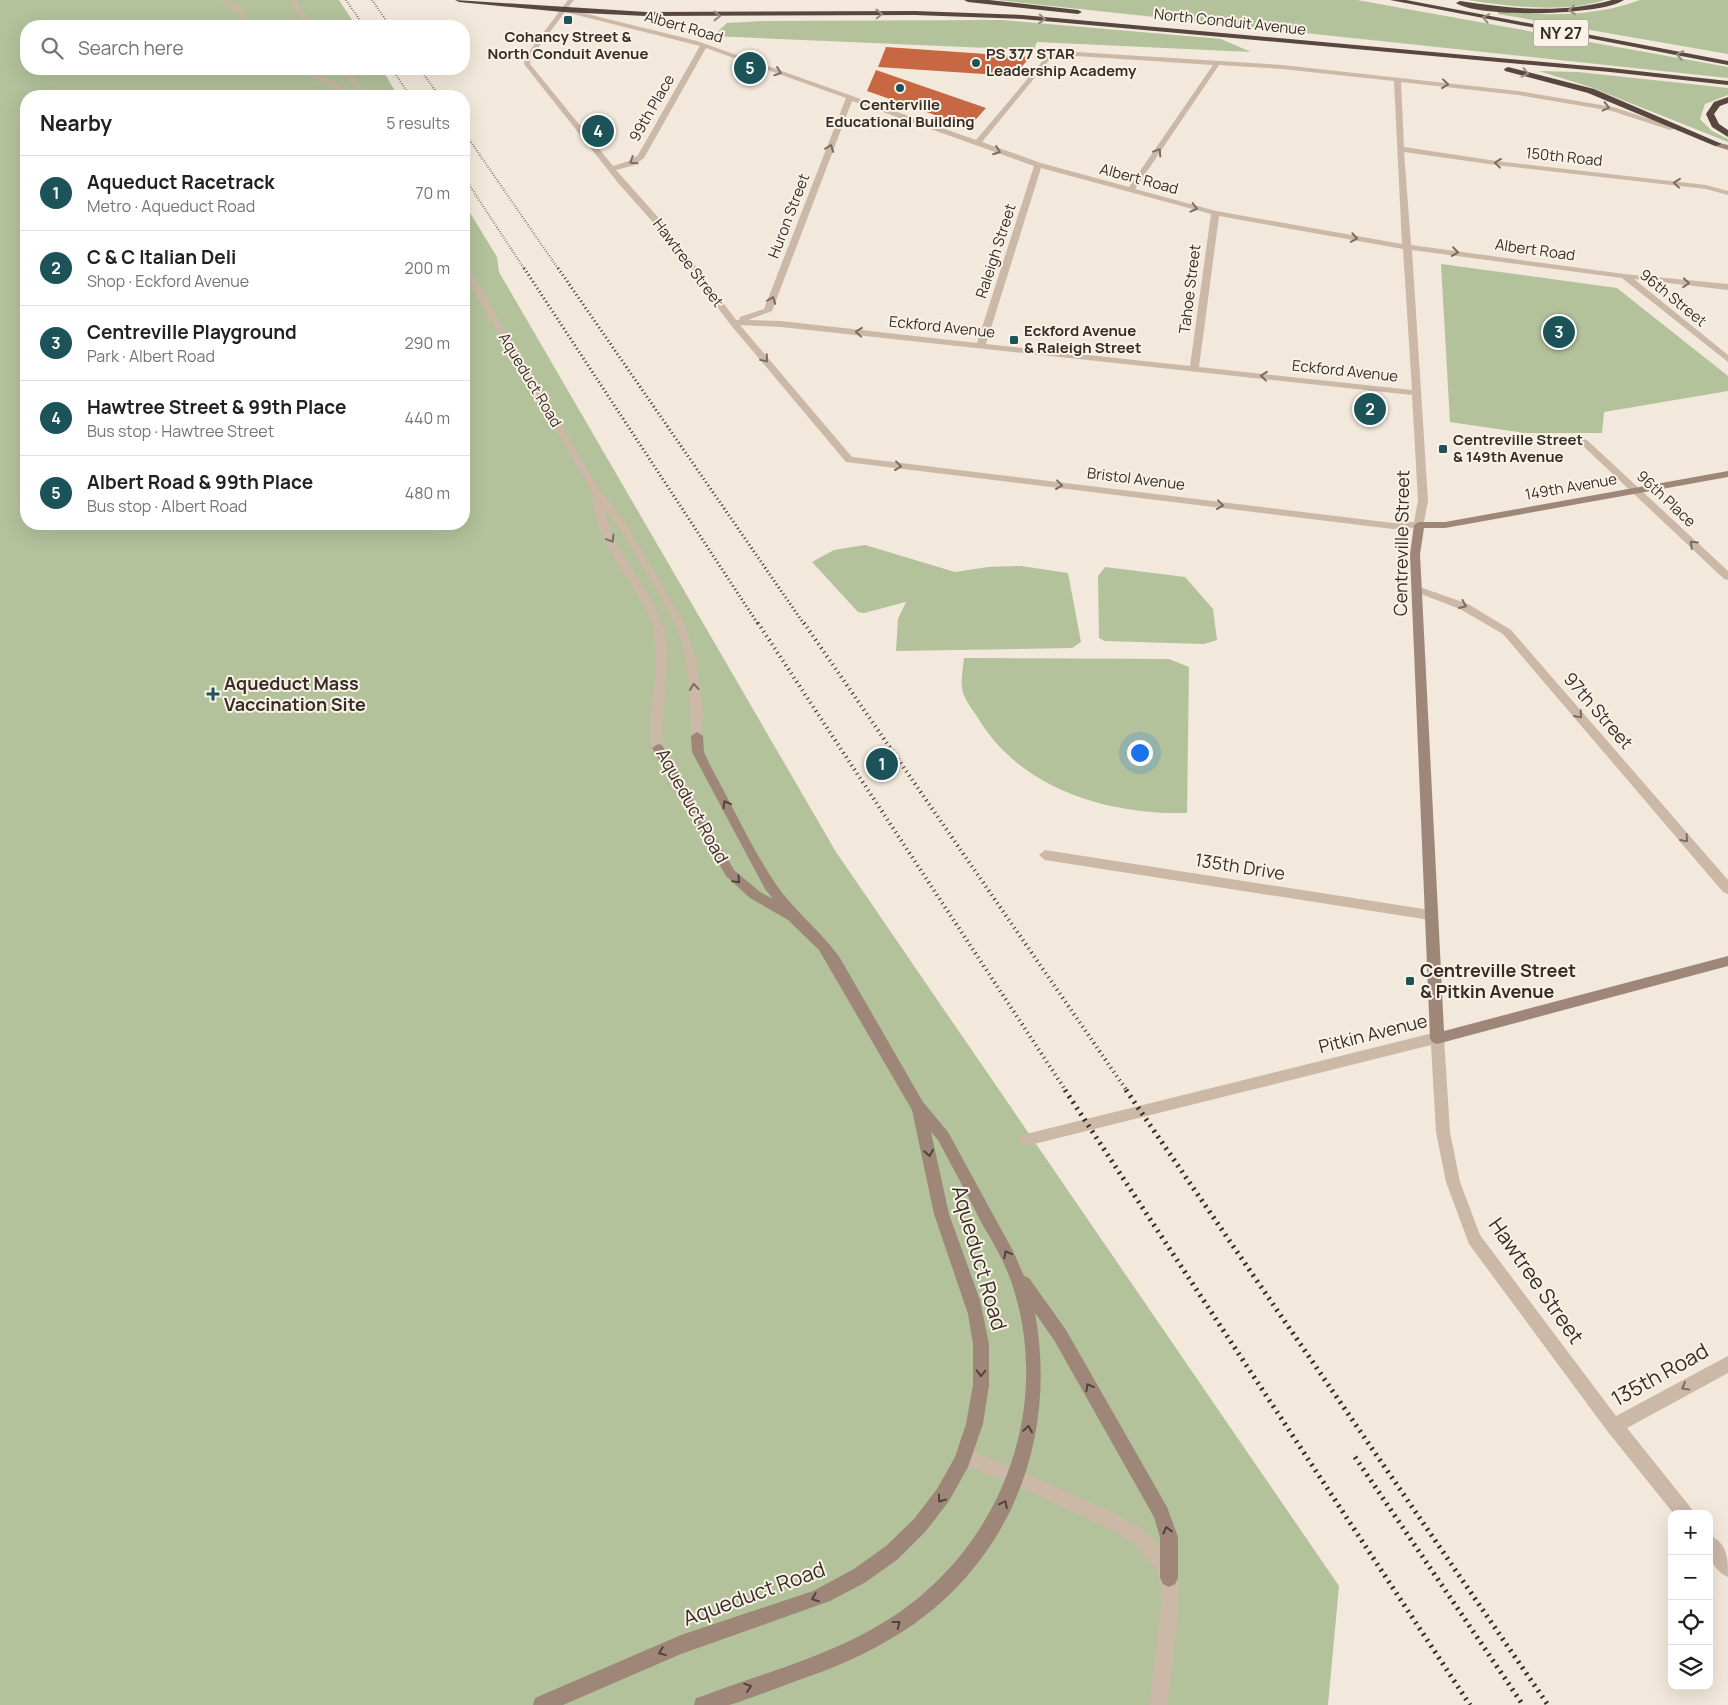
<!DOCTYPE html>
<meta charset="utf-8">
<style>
:root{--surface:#fff;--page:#f2f2f2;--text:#202124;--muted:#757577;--line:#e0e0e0;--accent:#1c5359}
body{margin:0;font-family:Manrope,sans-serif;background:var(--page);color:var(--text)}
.controls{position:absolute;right:15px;bottom:15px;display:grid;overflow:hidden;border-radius:10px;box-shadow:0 5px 20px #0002}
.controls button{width:45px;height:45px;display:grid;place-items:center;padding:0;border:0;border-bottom:1px solid var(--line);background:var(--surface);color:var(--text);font:25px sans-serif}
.you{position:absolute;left:1139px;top:752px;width:18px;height:18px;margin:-12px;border:4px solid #fff;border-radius:50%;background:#1a73e8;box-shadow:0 0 0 8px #1a73e833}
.badge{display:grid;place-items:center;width:32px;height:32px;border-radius:50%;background:var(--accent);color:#fff;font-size:16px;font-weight:700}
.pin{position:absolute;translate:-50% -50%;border:2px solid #fff;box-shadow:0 1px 5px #0006}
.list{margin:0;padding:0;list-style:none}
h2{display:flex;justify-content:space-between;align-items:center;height:65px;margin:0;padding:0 20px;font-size:21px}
h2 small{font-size:16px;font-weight:400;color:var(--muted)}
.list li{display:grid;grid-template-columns:32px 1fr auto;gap:15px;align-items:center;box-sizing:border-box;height:75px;padding:0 20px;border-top:1px solid var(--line)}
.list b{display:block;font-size:19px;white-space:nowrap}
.list p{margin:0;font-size:16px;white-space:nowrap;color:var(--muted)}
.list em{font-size:16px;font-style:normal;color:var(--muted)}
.icon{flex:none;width:28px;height:28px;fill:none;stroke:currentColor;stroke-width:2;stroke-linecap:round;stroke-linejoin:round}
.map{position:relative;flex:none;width:1728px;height:1705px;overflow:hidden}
.search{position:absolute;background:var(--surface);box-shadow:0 5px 20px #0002;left:20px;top:20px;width:450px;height:55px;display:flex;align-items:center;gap:12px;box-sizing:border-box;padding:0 18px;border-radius:20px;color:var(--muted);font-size:19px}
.panel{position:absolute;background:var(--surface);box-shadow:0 5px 20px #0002;left:20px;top:90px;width:450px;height:440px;border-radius:20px}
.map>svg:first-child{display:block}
.green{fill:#b3c29b}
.building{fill:#c86743}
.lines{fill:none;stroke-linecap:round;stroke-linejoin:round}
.street{fill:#cbb8a7;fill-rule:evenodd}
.secondary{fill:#9e8778;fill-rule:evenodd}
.highway{fill:#58473e;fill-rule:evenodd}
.rail-far3{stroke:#372d27;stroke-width:2;stroke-dasharray:0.5 2;stroke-linecap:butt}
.rail-far2{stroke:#372d27;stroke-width:3;stroke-dasharray:1 3;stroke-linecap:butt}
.rail-far1{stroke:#372d27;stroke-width:4;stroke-dasharray:1 4;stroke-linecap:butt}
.rail{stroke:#372d27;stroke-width:5;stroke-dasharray:2 5;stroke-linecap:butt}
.oneway{stroke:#998b82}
.oneway2{stroke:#7a6c61}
.oneway3{stroke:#51443b}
.poi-dot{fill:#1c5359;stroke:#faf2e7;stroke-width:2}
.labels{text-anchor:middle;stroke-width:4;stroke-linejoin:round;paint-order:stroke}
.far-street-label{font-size:15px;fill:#372d27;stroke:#faf2e7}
.far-poi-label{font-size:15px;font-weight:bold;fill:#372d27;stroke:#faf2e7;text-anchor:start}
.shield{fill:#faf2e7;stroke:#726861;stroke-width:1}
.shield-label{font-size:16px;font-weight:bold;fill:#372d27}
.street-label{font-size:18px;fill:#372d27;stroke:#faf2e7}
.poi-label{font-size:18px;font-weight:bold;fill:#372d27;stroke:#faf2e7;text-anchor:start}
.near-street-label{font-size:21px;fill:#372d27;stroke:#faf2e7}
</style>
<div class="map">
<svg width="1728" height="1705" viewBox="0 0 1728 1705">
<rect width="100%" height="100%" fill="#f2e8db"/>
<g class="green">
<path d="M 0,0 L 339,0 L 356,26 L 26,26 L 26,69 L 382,69 L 398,96 L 26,96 L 26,524 L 464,524 L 464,203 L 497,257 L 499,272 L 836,852 L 1339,1586 L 1328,1705 L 0,1705 Z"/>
<path d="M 996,0 L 1357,0 L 1728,67 L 1728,78 Z"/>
<path d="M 1468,0 L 1605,0 C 1564,13 1511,7 1468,0 Z"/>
<path d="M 1640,0 L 1728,0 L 1728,54 L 1498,14 L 1498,11 C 1546,16 1594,17 1640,0 Z"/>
<path d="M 1002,20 L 1221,39 L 1251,52 L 1037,42 L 1032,54 L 1012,49 L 713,36 L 727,23 L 766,21 Z"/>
<path d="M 1539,71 L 1578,72 L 1728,88 L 1728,95 L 1705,104 L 1700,119 L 1712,131 L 1728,139 L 1728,142 L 1590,87 Z"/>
<path d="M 1441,264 L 1617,288 L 1728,376 L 1728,391 L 1604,412 L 1602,433 L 1525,433 L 1450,422 Z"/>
<path d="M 865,545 L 955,572 L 988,567 L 1021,566 L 1068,573 L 1081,642 L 1072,648 L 896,651 L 898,619 L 906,602 L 864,613 L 858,612 L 812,562 L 834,550 Z"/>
<path d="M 1105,567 L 1185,577 L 1213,609 L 1217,640 L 1204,644 L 1105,641 L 1099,638 L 1098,576 Z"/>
<path d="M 964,658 L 1169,659 L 1189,667 L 1187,813 C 1109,815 1021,790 978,718 C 973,710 963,698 962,688 C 961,679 963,668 964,658 Z"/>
</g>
<g class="building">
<path d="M 886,47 L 1030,57 L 1014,76 L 878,67 Z"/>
<path d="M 876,70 L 986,108 L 969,127 L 867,91 Z"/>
</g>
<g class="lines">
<g class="street">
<path d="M 220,0 C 236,0 246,13 252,26 L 246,26 L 238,13 Z"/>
<path d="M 290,0 L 296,0 L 313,26 L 307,26 Z"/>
<path d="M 568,0 L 574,0 L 567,9 L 697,41 L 976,140 L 1046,57 L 1060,51 L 1282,65 L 1518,91 L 1613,107 L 1677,128 L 1670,130 L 1612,111 L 1518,95 L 1401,82 L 1404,147 L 1496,161 L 1706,185 L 1728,191 L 1728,195 L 1706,189 L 1496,165 L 1404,152 L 1411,245 L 1624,274 L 1728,284 L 1728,290 L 1634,279 L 1728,355 L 1728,362 L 1622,278 L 1412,250 L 1428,501 L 1423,527 L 1393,529 L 846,462 L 730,324 L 659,229 L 619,184 L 524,64 L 525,57 ZM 565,12 L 700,46 L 638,155 L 629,161 L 613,166 L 530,64 L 531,57 ZM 706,48 L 846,98 L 764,309 L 740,317 L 739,320 L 736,320 L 665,225 L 616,170 L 635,165 L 644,158 ZM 1061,55 L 1213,65 L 1129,187 L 1041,163 L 982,142 L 1050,59 ZM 1219,65 L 1282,69 L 1394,81 L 1402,244 L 1216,211 L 1135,189 ZM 852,101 L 1034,166 L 977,343 L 781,321 L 748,320 L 772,311 ZM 1041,168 L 1211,214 L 1190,366 L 986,344 ZM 1219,216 L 1403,249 L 1412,390 L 1199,367 ZM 740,325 L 781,327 L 1412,395 L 1418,501 L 1414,522 L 1393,523 L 852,457 Z"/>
<path d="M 289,69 C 310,69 339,81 354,96 L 347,96 L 329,84 Z"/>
<path d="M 342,69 L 348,69 L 366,96 L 360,96 Z"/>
<path d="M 464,265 L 468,267 L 601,492 L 626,523 L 685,624 L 697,663 L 703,715 L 701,739 L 693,739 L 691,736 C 691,701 689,655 674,623 C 659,591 635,555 617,524 L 605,509 C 612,552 650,584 663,626 C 675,665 657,707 664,748 L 658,752 L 652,748 C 645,707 664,665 652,626 C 638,581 591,543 593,494 L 464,274 Z"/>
<path d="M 1584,439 L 1587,440 L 1728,571 L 1728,580 L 1724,579 L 1581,444 L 1579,442 Z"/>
<path d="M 1417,586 L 1468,604 L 1511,630 L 1728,880 L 1728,894 L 1723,892 L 1503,634 L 1460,609 L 1413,591 L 1412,589 Z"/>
<path d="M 1045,850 L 1430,910 L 1435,911 L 1436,915 L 1435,919 L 1430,920 L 1045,860 L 1039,855 Z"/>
<path d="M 1437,1032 L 1442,1034 L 1444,1038 L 1450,1132 L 1460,1182 L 1480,1235 L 1616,1416 L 1728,1356 L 1728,1373 L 1627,1428 L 1691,1508 L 1694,1514 L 1674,1514 L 1608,1432 L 1469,1244 L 1446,1182 L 1436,1132 L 1431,1045 L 1026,1146 L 1021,1144 L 1019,1140 L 1021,1136 L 1026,1134 Z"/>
<path d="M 965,1449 L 1022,1471 L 1120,1516 L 1144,1530 L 1170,1558 L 1180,1590 L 1168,1705 L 1150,1705 L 1162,1590 L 1156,1569 L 1132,1542 L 1108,1528 L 1012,1484 L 959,1463 L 957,1457 L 959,1451 Z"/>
<path d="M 1709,1535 C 1728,1543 1728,1560 1728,1577 C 1710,1569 1709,1553 1709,1535 Z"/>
</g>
<g class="secondary">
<path d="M 1715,142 L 1728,145 L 1728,150 L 1715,146 Z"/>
<path d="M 1728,471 L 1728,477 L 1445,528 L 1424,528 L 1420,554 L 1444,1031 L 1728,956 L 1728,966 L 1437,1044 L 1432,1042 L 1430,1038 L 1410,554 L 1414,525 L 1419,522 L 1445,522 Z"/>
<path d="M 697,732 L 703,736 L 704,752 L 710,765 C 731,803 751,847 775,883 C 794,911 821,931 840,958 L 923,1102 L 948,1132 L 1013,1251 L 1024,1276 L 1029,1278 L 1066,1330 L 1167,1507 L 1178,1537 L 1178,1578 L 1175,1584 L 1169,1587 L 1163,1584 L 1160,1578 L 1160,1537 L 1154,1517 L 1054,1340 L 1035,1313 C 1057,1433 1015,1552 914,1624 C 882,1646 847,1663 810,1676 C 791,1683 772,1690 753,1697 C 745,1699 736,1704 728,1705 C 717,1705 705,1705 694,1705 L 696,1698 L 703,1696 C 763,1673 826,1657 881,1624 C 998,1555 1056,1411 1011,1281 C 1004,1261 993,1242 982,1224 C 968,1196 953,1168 938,1140 L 931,1132 L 949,1214 L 980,1300 L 989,1344 L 989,1385 L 983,1424 L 968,1467 L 949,1501 L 926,1531 L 898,1559 L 866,1582 L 830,1601 L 681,1654 L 563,1705 L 533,1705 L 535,1698 L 681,1635 L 813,1591 L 854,1569 L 886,1546 L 914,1519 L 937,1489 L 955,1457 L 966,1424 L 973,1385 L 973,1344 L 968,1314 L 934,1214 L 912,1110 L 819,950 L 788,920 L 750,898 L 726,876 L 652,748 L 658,744 L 662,745 L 734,870 L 760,892 L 773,899 L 765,889 L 692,752 L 691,736 Z"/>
</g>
<g class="highway">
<path d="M 455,0 L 646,12 L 915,11 L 1022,15 L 1610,68 L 1728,81 L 1728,85 L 1610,72 L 1022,19 L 915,15 L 646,16 L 563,12 L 459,2 Z"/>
<path d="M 964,0 L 989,0 L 1078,10 L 1082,12 L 1078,14 L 968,2 Z"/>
<path d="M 1390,0 L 1406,0 L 1728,61 L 1728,65 Z"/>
<path d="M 1612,0 L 1624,0 C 1601,16 1478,18 1456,3 L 1460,1 C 1511,9 1562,14 1612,0 Z"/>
<path d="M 1508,67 L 1594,89 L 1722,144 L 1715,146 L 1588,93 L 1505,71 L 1504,69 Z"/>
<path d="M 1728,97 L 1728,103 L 1720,106 L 1714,114 L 1719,124 L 1728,130 L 1728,137 L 1712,127 L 1706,114 L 1714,102 Z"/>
</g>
<g class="rail-far3">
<path d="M 346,0 L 364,26"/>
<path d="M 372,0 L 390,26"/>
<path d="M 392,69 L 410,96"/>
<path d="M 420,69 L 439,96"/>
<path d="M 464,132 L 559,270"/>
<path d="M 464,177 L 525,270"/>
</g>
<g class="rail-far2">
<path d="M 524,268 L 758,624"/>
<path d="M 558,268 L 804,624"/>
</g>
<g class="rail-far1">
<path d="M 758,623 L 1066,1091"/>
<path d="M 804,623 L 1127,1091"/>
</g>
<g class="rail">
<path d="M 1065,1090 L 1470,1705"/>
<path d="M 1126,1090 L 1548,1705"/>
<path d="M 1355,1457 L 1523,1705"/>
</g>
</g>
<defs><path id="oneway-chevron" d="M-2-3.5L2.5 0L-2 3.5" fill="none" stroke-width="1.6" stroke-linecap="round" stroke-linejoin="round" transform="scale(1.25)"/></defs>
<g class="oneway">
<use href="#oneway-chevron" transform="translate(1572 10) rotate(175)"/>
<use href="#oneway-chevron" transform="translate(879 14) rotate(-1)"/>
<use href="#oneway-chevron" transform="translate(717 16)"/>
<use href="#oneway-chevron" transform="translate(1486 18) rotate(-169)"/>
<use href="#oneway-chevron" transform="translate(1042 19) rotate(4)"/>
<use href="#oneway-chevron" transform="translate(1680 55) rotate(-170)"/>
<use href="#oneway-chevron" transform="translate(1525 73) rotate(13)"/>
</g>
<g class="oneway2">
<use href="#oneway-chevron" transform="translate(778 72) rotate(19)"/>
<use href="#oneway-chevron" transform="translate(1445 84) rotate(6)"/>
<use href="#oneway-chevron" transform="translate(1606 107) rotate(13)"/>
<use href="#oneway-chevron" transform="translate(830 148) rotate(-69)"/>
<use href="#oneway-chevron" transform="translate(997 151) rotate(20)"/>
<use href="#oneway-chevron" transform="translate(1158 152) rotate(-56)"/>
<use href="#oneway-chevron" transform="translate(633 161) rotate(147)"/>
<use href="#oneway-chevron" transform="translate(1498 163) rotate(-173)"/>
<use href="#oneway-chevron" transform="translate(1677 183) rotate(-174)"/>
<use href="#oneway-chevron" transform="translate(1194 208) rotate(14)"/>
<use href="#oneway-chevron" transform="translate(1354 238) rotate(10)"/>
<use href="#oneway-chevron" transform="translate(1455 252) rotate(8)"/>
<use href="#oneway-chevron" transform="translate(1686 283) rotate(5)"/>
<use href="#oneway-chevron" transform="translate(772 300) rotate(-69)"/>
<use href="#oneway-chevron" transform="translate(859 332) rotate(-174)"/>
<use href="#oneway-chevron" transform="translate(765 359) rotate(50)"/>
<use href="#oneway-chevron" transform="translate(1264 376) rotate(-174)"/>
<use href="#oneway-chevron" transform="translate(898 466) rotate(7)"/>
<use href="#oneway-chevron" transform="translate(1059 485) rotate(7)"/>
<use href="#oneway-chevron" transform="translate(1220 505) rotate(7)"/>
<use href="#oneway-chevron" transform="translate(611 539) rotate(59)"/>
<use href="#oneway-chevron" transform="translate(1693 544) rotate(-137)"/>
<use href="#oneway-chevron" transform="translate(1463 605) rotate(24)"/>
<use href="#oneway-chevron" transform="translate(694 687) rotate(-96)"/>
<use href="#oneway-chevron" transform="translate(1579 715) rotate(49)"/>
<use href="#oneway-chevron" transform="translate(1685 839) rotate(49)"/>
<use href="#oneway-chevron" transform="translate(1685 1387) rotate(151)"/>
</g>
<g class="oneway3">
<use href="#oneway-chevron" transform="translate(726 804) rotate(-119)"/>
<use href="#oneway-chevron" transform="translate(737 880) rotate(46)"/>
<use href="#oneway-chevron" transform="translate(929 1153) rotate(80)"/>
<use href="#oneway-chevron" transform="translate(1007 1254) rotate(-118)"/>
<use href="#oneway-chevron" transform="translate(981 1373) rotate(92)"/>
<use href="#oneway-chevron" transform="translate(1089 1387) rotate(-119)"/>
<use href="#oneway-chevron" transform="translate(1028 1429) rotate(-81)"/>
<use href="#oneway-chevron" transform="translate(941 1499) rotate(126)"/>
<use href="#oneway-chevron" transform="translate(1004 1504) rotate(-64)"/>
<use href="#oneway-chevron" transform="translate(1167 1530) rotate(-104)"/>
<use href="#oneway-chevron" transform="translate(815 1598) rotate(159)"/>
<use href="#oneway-chevron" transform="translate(897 1624) rotate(-37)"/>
<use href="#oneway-chevron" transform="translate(662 1652) rotate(158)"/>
<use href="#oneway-chevron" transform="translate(748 1687) rotate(-19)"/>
</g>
<g class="poi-dot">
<rect x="563" y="15" width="10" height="10" rx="2.5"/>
<circle cx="976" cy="63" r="5"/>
<circle cx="900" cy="88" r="5"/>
<rect x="1009" y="335" width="10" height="10" rx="2.5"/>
<rect x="1438" y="444" width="10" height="10" rx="2.5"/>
<path d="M210.5 686.5h5v5h5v5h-5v5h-5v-5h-5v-5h5z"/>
<rect x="1405" y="976" width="10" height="10" rx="2.5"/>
</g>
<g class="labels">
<g class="far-street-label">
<text transform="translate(1230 22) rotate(6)" y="5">North Conduit Avenue</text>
<text transform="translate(684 27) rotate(16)" y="5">Albert Road</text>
<text transform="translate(652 108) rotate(-60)" y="5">99th Place</text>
<text transform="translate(1564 157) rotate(6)" y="5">150th Road</text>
<text transform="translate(1139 179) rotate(15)" y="5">Albert Road</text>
<text transform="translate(789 216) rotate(-69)" y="5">Huron Street</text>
<text transform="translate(1535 250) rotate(8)" y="5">Albert Road</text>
<text transform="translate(996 251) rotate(-72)" y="5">Raleigh Street</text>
<text transform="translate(688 263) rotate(53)" y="5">Hawtree Street</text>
<text transform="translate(1190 289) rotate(-83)" y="5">Tahoe Street</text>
<text transform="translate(1673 298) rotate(39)" y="5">96th Street</text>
<text transform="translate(942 327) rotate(6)" y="5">Eckford Avenue</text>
<text transform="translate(1345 371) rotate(6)" y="5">Eckford Avenue</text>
<text transform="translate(530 380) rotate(59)" y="5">Aqueduct Road</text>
<text transform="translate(1136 479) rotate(7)" y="5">Bristol Avenue</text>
<text transform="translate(1571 487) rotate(-10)" y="5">149th Avenue</text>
<text transform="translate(1666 499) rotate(43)" y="5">96th Place</text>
</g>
<g class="far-poi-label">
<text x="568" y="42" text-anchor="middle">Cohancy Street &amp;<tspan x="568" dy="17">North Conduit Avenue</tspan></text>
<text x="986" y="59">PS 377 STAR<tspan x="986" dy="17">Leadership Academy</tspan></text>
<text x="900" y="110" text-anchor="middle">Centerville<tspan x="900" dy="17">Educational Building</tspan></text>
<text x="1024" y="336">Eckford Avenue<tspan x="1024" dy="17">&amp; Raleigh Street</tspan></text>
<text x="1453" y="445">Centreville Street<tspan x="1453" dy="17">&amp; 149th Avenue</tspan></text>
</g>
<rect class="shield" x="1533.5" y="19.5" width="55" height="27" rx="4"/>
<g class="shield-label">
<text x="1561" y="39">NY 27</text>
</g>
<g class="street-label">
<text transform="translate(1402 543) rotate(-89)" y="6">Centreville Street</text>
<text transform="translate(1598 711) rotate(49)" y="6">97th Street</text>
<text transform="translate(692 806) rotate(61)" y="6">Aqueduct Road</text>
<text transform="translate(1240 867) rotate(9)" y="6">135th Drive</text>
<text transform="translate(1373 1034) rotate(-14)" y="6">Pitkin Avenue</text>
</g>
<g class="poi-label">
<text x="224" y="690">Aqueduct Mass<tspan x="224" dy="21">Vaccination Site</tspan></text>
<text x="1420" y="977">Centreville Street<tspan x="1420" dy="21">&amp; Pitkin Avenue</tspan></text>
</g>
<g class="near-street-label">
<text transform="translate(979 1258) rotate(74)" y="7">Aqueduct Road</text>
<text transform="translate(1536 1281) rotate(55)" y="7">Hawtree Street</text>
<text transform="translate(1660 1375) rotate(-29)" y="7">135th Road</text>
<text transform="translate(754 1594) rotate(-20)" y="7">Aqueduct Road</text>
</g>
</g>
</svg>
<div class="controls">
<button>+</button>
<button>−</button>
<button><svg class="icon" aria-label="locate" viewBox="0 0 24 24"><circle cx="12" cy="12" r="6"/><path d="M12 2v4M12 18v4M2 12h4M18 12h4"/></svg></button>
<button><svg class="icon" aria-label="layers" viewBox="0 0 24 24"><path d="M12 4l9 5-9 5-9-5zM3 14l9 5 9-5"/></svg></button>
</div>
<div class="you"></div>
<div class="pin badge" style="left:882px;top:764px">1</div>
<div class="pin badge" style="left:1370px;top:409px">2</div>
<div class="pin badge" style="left:1559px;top:332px">3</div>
<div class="pin badge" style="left:598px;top:131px">4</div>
<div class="pin badge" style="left:750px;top:68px">5</div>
<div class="search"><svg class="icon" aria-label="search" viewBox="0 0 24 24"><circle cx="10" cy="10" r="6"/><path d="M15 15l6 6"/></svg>Search here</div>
<section class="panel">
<h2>Nearby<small>5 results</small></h2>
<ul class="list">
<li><span class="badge">1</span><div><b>Aqueduct Racetrack</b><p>Metro · Aqueduct Road</p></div><em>70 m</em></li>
<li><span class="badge">2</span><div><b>C &amp; C Italian Deli</b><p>Shop · Eckford Avenue</p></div><em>200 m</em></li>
<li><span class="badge">3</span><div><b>Centreville Playground</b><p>Park · Albert Road</p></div><em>290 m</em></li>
<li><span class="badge">4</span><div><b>Hawtree Street &amp; 99th Place</b><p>Bus stop · Hawtree Street</p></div><em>440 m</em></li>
<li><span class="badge">5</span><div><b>Albert Road &amp; 99th Place</b><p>Bus stop · Albert Road</p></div><em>480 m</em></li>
</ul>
</section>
</div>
